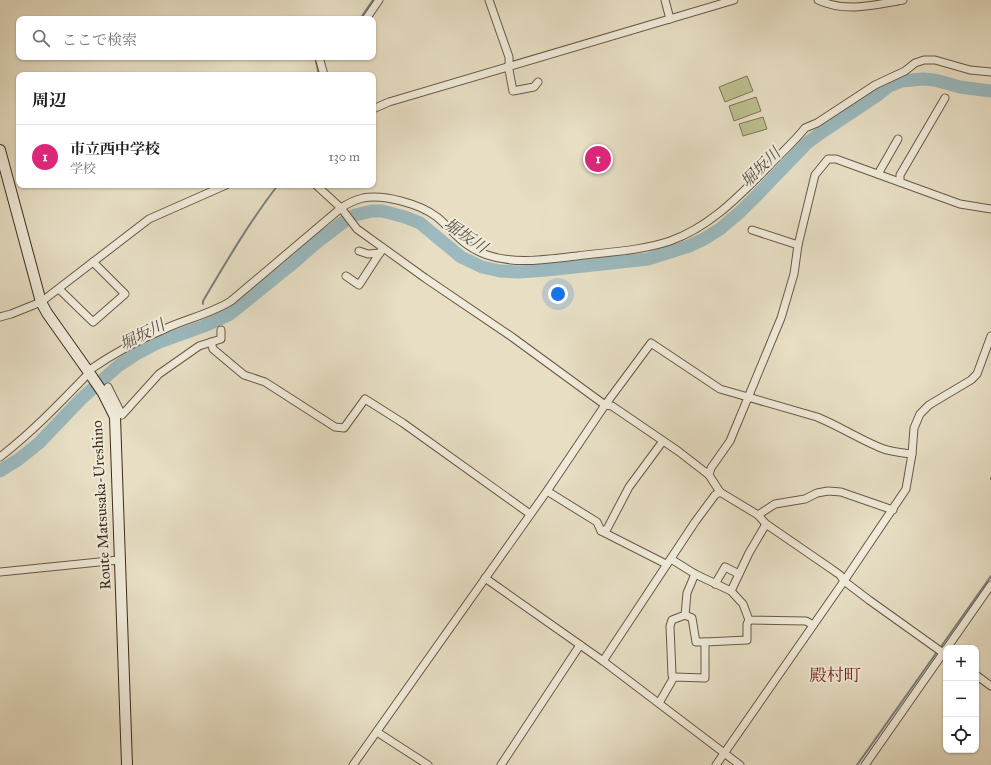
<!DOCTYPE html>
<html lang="ja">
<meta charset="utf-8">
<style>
:root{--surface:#fff;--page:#f6f6f6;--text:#202124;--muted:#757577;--line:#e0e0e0;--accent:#db2777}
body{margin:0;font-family:"IM FELL Great Primer","Noto Serif JP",serif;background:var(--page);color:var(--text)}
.controls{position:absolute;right:12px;bottom:12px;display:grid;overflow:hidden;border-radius:8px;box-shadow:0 1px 3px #0004}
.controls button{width:36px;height:36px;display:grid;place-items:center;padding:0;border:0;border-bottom:1px solid var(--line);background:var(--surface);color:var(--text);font:20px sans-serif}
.you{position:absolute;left:558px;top:294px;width:14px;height:14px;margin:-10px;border:3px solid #fff;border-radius:50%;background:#1a73e8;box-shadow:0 0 0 6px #1a73e833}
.badge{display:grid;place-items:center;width:26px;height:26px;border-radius:50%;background:var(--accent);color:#fff;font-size:13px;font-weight:700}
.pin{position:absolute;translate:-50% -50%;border:2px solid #fff;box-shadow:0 1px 4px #0006}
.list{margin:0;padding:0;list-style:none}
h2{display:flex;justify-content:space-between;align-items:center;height:52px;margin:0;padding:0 16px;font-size:17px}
h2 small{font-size:13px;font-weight:400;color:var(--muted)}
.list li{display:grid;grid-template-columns:26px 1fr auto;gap:12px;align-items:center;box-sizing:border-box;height:64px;padding:0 16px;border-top:1px solid var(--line)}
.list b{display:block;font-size:15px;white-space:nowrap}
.list p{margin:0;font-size:13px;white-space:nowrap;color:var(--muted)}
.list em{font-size:13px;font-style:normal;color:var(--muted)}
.icon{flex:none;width:22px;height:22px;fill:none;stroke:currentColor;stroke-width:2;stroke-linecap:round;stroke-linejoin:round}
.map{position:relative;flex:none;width:991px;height:765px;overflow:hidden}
.search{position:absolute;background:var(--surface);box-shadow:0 1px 3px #0004;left:16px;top:16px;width:360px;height:44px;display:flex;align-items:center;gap:10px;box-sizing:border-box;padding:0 14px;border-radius:8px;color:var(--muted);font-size:15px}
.panel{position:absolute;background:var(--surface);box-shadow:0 1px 3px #0004;left:16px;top:72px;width:360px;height:116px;border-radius:8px}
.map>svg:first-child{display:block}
.green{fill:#bcc090;stroke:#7e7655}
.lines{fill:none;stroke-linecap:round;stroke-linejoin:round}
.stream{stroke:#77807c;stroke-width:2}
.river{stroke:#9bb9be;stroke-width:13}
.minor-casing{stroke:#6a5844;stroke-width:9}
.secondary-casing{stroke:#402b1a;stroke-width:12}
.minor{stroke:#efead9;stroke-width:7}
.secondary{stroke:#efead9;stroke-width:10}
.labels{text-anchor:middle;stroke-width:4;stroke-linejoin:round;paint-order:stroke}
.street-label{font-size:15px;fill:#402b1a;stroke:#efead9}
.water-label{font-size:16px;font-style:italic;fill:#574e43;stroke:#efead9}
.quarter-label{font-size:17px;fill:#7a1f14;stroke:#efead9}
</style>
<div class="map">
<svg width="991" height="765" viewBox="0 0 991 765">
<rect width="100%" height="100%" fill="#e7dec4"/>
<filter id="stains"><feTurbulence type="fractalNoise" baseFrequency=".005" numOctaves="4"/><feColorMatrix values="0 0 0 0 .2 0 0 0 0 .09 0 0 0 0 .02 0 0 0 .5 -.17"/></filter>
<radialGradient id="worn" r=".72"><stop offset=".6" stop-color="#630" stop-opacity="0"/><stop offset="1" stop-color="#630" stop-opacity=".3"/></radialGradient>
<g class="green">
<path d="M 747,76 L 753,91 L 725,102 L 719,87 Z"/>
<path d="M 756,97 L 761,111 L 734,121 L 729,106 Z"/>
<path d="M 763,117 L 767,129 L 743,136 L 739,124 Z"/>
</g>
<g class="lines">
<g class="stream">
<path d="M 360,19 L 373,0"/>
<path d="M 315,57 L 319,75"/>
<path d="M 203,304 L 203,301 C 226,262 250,221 278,185"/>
<path d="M 991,478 L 991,479"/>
<path d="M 940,648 L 991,576"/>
<path d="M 857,765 L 937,652"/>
</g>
<path class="river" d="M 0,471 L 19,459 L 39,443 L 81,399 L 118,366 L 136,354 L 157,343 L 204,326 L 230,314 L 292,264 L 316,243 L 342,223 L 355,215 L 372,211 L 382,211 L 405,217 L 420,223 L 461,257 L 482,267 L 500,271 L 519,272 L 547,270 L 648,259 L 689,246 L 704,239 L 720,229 L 740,212 L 761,191 L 807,143 L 822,132 L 879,94 L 889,86 L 902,81 L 923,79 L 935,80 L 960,87 L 991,91"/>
<defs>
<g id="minor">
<path d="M 489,0 L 509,57 L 509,70 L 513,91 L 534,87 L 538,82"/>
<path d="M 665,0 L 670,19"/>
<path d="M 818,0 C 846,13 874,5 903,0"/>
<path d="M 366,19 L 379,0"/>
<path d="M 319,57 L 324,75"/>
<path d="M 373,109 L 389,102 L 734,0"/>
<path d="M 878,174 L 898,139"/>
<path d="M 900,182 L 900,175 L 945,98"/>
<path d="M 316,185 L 341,208 L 357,229 L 425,278 L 512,337 L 605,405 L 612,406 L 678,451 L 709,475 L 720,492 L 758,515 L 766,524 L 830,568 L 840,575 L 844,581 L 869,600 L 946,655"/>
<path d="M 752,230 L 798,245"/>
<path d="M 359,251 L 368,254 L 380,253"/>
<path d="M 346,276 L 359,285 L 383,248"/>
<path d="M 59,289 L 93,322 L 125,294 L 93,262"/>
<path d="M 0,317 L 11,314 L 41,302 L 149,219 L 226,185"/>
<path d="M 211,342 L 213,349 L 244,375 L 265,382 L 335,427 L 344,428 L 365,399 L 403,423 L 530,514"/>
<path d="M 103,393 L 108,387 L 122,415 L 159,374 L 199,346 L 221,339 L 221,330"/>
<path d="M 0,457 C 32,432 59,404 87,375 L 88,371 C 114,353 140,339 169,327 C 190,318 212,313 231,301 L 341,208 C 347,204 355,200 363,198 C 384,194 420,204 437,217 C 456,233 462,246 487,255 C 516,265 548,259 577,256 C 608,252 640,251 670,241 C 710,227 738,197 768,167 C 780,154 794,142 805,128 L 817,123 L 875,85 L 905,71 L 915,63 L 924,60 L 935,60 L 970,70 L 991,72"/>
<path d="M 709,475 L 711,468 L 730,441 L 781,318 L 794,274 L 798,245 L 815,175 L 828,159 L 836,159 L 960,204 L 991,209"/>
<path d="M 547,491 L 597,522 L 601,531 L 666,564"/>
<path d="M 758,515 L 775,504 L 805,499 L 817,493 L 828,491 L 841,492 L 893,510"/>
<path d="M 601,531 L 607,529 L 629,487 L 663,441"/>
<path d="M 671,559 L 695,574 L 731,591 L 743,604 L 749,620 L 806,621 L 813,625"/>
<path d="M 0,572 L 119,560"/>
<path d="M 485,578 L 603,661 L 740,765"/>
<path d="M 715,584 L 725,567 L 739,574"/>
<path d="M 731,591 L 749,553 L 766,524"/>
<path d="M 685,615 L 692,618 L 696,642 L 705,642"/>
<path d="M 947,648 L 991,585"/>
<path d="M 603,661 L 695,522 L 715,495 L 720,492"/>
<path d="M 976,675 L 991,686"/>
<path d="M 674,677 L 672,675 L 670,626 L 672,620 L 685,615 L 687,593 L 695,574"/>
<path d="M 659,703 L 674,677 L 705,678 L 705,642 L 747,640 L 747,624 L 749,620"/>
<path d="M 377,732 L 428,765"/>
<path d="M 353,765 L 547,491 L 605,405 L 651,343 L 720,389 L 817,417 C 839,426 859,439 881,448 C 891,452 902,453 912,454"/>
<path d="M 501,765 L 580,645"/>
<path d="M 716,765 L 844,581 L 906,489 L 912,454 L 914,428 L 920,414 L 929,405 L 971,380 L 977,374 L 991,336"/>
<path d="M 865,765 L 946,649"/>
</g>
<path id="secondary" d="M 0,150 L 41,302 L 47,313 L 88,371 L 103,393 L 115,417 L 127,765"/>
</defs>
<use href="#minor" class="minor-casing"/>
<use href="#secondary" class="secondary-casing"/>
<use href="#minor" class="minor"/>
<use href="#secondary" class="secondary"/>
</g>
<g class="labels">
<g class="street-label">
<text transform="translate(101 505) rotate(-93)" y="5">Route Matsusaka-Ureshino</text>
</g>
<g class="water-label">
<text transform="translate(760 167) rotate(-45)" y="6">堀坂川</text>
<text transform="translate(466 235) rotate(34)" y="6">堀坂川</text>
<text transform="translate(142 334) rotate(-27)" y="6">堀坂川</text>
</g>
<g class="quarter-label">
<text x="835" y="681">殿村町</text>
</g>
</g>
<rect width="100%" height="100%" filter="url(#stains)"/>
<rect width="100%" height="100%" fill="url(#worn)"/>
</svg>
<div class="controls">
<button>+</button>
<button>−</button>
<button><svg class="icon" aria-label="locate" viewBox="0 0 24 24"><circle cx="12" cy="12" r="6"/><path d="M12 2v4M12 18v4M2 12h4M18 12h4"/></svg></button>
</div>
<div class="you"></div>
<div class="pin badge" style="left:598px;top:159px">1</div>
<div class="search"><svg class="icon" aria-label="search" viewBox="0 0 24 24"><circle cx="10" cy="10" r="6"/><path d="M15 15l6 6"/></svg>ここで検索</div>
<section class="panel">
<h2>周辺<small></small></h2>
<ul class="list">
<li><span class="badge">1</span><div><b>市立西中学校</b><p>学校</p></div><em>130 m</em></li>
</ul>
</section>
</div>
